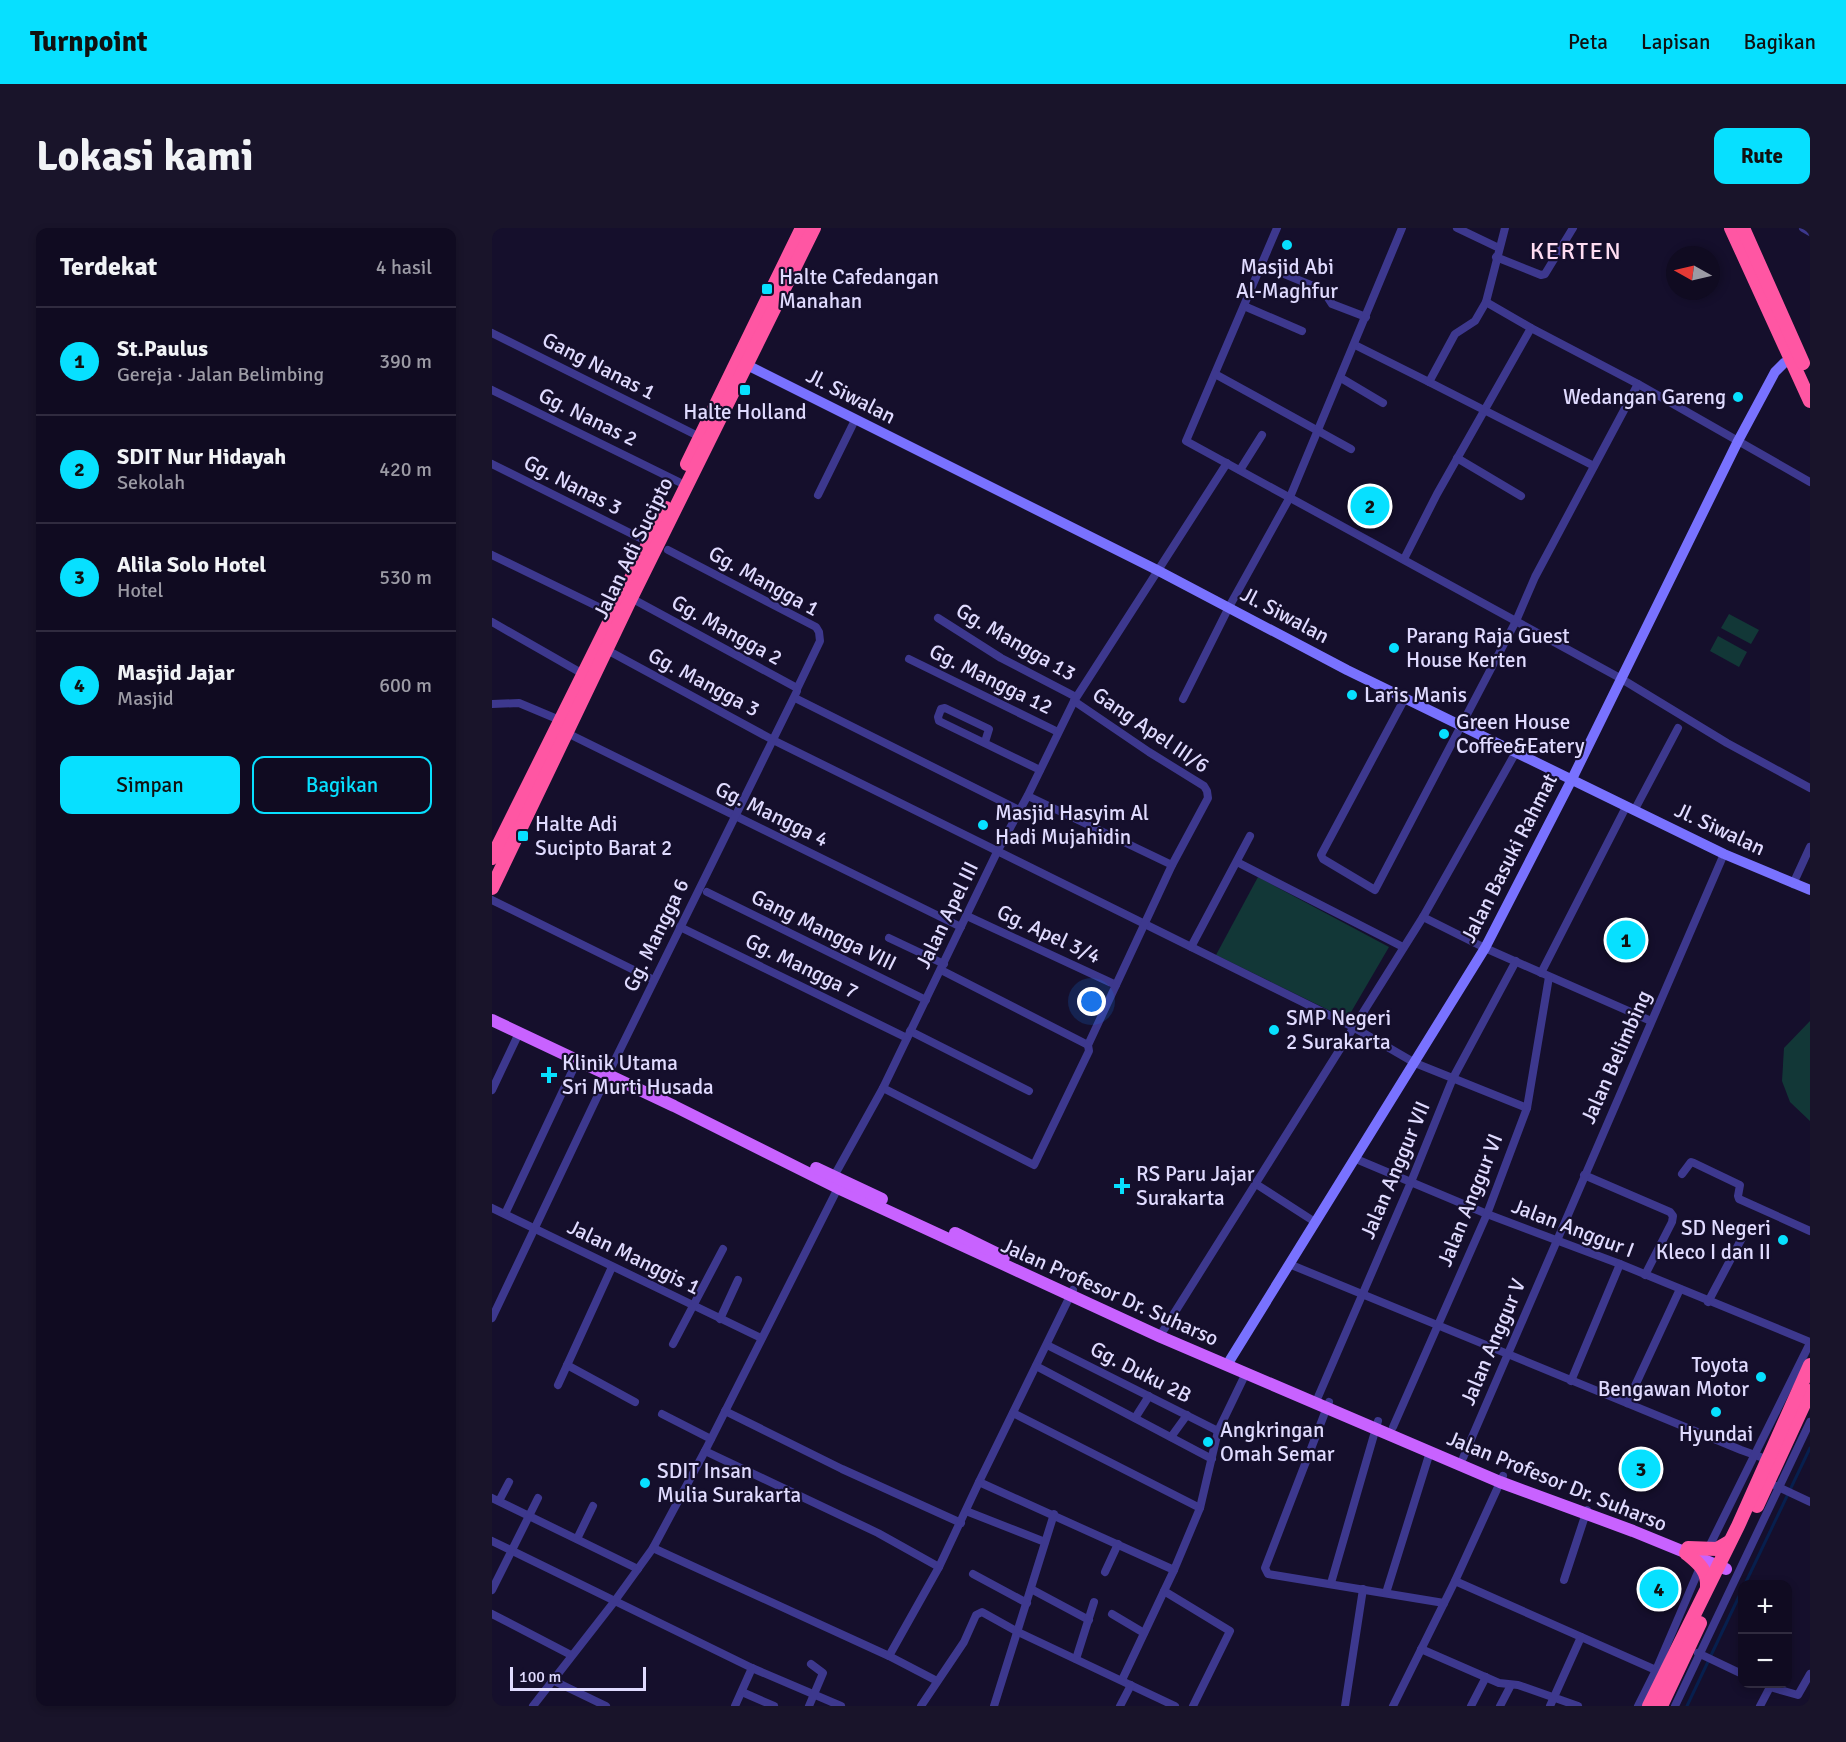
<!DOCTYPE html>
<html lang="id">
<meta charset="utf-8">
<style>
:root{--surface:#100b21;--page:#19142a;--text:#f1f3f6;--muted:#9c9ba5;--line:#302b3f;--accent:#07e0ff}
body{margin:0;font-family:Signika,sans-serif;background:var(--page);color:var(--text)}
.controls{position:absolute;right:18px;bottom:18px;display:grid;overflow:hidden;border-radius:12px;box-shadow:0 3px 9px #0003}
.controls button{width:54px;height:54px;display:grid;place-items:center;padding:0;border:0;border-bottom:2px solid var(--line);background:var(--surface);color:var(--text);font:30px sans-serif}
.compass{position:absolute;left:1174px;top:18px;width:54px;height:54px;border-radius:50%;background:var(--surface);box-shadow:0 3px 9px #0003;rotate:278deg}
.scale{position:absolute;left:18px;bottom:15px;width:136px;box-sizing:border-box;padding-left:6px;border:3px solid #e0dbff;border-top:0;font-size:16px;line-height:21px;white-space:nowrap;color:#e0dbff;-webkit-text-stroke:4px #150f2c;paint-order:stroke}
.you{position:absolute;left:600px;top:774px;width:21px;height:21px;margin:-15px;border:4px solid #fff;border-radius:50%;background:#1a73e8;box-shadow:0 0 0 9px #1a73e833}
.badge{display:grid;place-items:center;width:39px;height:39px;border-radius:50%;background:var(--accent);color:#111;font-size:20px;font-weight:700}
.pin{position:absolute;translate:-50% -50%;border:3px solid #fff;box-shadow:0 2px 6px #0006}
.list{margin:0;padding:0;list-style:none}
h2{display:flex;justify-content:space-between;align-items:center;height:78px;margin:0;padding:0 24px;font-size:26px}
h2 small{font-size:20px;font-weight:400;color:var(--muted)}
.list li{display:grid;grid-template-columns:39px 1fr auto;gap:18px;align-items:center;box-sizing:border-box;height:108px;padding:0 24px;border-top:2px solid var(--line)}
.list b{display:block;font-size:22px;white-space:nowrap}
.list p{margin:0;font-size:20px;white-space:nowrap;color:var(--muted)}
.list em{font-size:20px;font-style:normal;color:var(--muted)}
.actions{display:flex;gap:12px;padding:18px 24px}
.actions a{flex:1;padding:14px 0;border:2px solid var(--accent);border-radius:12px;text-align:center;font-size:21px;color:var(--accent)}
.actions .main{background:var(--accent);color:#111}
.map{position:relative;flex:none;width:1318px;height:1478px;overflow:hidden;border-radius:12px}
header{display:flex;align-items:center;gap:36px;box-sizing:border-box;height:84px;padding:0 30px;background:var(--accent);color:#111}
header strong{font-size:28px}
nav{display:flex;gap:33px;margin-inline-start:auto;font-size:21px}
.intro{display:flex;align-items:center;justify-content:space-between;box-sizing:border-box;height:144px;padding:0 36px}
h1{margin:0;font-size:42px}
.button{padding:15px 27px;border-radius:12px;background:var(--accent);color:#111;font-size:21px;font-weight:700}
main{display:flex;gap:36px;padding:0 36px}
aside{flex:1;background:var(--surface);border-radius:12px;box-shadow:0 3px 9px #0003}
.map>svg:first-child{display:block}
.green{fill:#123737}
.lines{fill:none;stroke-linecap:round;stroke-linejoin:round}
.stream{stroke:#071f4e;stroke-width:3}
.street{stroke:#3d388e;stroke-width:8}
.secondary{stroke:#7972ff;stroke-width:10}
.primary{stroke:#c862ff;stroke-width:12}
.highway{stroke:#ff56a3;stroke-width:14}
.poi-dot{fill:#07e0ff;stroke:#150f2c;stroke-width:2}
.labels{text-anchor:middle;stroke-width:4.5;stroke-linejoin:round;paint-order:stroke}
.poi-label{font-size:21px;fill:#e0dbff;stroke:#150f2c;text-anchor:start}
.street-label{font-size:21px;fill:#e0dbff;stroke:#150f2c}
.quarter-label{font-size:24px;letter-spacing:1.5px;fill:#ffddf2;stroke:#150f2c}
</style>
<header>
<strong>Turnpoint</strong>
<nav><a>Peta</a><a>Lapisan</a><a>Bagikan</a></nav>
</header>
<div class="intro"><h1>Lokasi kami</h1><a class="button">Rute</a></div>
<main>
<aside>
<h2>Terdekat<small>4 hasil</small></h2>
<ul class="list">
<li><span class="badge">1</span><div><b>St.Paulus</b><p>Gereja · Jalan Belimbing</p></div><em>390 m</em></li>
<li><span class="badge">2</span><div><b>SDIT Nur Hidayah</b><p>Sekolah</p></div><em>420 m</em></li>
<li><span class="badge">3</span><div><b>Alila Solo Hotel</b><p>Hotel</p></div><em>530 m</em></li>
<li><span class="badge">4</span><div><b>Masjid Jajar</b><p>Masjid</p></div><em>600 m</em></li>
</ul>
<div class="actions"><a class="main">Simpan</a><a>Bagikan</a></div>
</aside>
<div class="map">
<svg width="1318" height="1478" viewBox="0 0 1318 1478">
<rect width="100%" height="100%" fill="#150f2c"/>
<g class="green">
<path d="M 1237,386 L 1267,402 L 1259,416 L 1229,400 Z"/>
<path d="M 1226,408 L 1255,424 L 1247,439 L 1218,423 Z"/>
<path d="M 766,649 L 897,719 L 855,791 L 724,727 Z"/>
<path d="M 1318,793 L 1318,893 L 1298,874 L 1290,853 L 1292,820 Z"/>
</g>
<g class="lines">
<g class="stream">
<path d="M 1253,1356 L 1318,1220"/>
<path d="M 1195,1478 L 1250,1362"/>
</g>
<g class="street">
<path d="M 785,0 L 694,213 L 1128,450 L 1235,515 L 1318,560"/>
<path d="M 965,0 L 1007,20"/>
<path d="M 1311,0 L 1318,4"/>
<path d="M 1004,29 L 1049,47 L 1053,46 L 1081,0"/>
<path d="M 770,37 L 831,62 L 840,76 L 874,89"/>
<path d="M 994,74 L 1013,0"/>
<path d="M 752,78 L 810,103"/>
<path d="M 1039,100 L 1146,156 L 1318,254"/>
<path d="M 0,105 L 208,209"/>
<path d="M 863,117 L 937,154 L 963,106 L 983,93 L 994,74 L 1039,100 L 945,266 L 912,331"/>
<path d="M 723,146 L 859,221"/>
<path d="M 849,150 L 891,175"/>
<path d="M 937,154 L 1102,238"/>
<path d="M 0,162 L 187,254"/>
<path d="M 965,230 L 1029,268"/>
<path d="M 0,236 L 156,314"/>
<path d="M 748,242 L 770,207"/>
<path d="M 326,267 L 363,192"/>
<path d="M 176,322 L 324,399 L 327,404 L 328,413 L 305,461"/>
<path d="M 0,327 L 121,386"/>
<path d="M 446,390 L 509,430 L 584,469"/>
<path d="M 0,394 L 91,446"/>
<path d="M 115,422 L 281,512 L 861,799 L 923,835 L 1035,880"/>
<path d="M 417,431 L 566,504"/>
<path d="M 303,470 L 527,582"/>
<path d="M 913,470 L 829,627 L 831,631 L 883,662 L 1024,393 L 1043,349 L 1146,156"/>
<path d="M 691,471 L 737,379 L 798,269 L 910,0"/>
<path d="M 0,476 L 27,475 L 70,493"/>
<path d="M 75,505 L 469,699"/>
<path d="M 493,514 L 497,501 L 453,480 L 449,481 L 446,489 L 447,493 L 548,542"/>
<path d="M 538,569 L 680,637"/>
<path d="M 1142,583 L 1186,500"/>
<path d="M 745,634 L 911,719"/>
<path d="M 1301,656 L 1318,619"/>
<path d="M 215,664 L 434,772"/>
<path d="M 0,672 L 162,752"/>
<path d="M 475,688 L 624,757"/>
<path d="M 931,689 L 993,720 L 1159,793"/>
<path d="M 188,699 L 415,810"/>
<path d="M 397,710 L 452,736"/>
<path d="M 699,719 L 758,608"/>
<path d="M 449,742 L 596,817"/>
<path d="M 1049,745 L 1134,579"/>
<path d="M 418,803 L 537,863"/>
<path d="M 391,860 L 542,937 L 597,823 L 596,817 L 680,637 L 716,570 L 715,563 L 712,558 L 657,524 L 582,473"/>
<path d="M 0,862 L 27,805"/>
<path d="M 864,931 L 995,986 L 1128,1036 L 1318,1114"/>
<path d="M 1190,946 L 1199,934 L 1202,935 L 1248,957 L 1246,968 L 1247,971 L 1318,1003"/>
<path d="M 1092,947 L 1178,984 L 1181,988 L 1180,994 L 1153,1047"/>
<path d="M 341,950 L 391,860 L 506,622 L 536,567 L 582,473 L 735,235"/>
<path d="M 764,956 L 823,994"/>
<path d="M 0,980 L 269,1110"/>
<path d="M 13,986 L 85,833"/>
<path d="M 797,1036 L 1249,1222 L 1277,1232"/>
<path d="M 581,1062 L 487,1254 L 682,1342 L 708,1280 L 726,1203 L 754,1145"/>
<path d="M 1216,1074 L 1250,1010"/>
<path d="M 0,1090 L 118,842 L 305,463 L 305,460 L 139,370"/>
<path d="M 228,1091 L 246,1052"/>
<path d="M 671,1103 L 931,689 L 1024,524"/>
<path d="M 181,1116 L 231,1021"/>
<path d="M 555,1117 L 726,1203"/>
<path d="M 75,1137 L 143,1174"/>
<path d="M 544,1138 L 720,1231"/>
<path d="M 1079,1153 L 1128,1036"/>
<path d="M 66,1157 L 120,1039"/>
<path d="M 826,1169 L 919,954 L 961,850 L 1024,733"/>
<path d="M 837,1174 L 773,1340 L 776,1346 L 952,1375"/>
<path d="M 1135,1175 L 1188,1061"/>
<path d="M 233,1183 L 350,1241 L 469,1295"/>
<path d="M 521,1185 L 708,1280"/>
<path d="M 170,1186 L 219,1211"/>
<path d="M 643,1190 L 657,1168"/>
<path d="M 901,1199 L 995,986 L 1035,880 L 1057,749"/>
<path d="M 679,1209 L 695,1187"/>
<path d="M 213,1223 L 386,1305 L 447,1339"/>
<path d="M 971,1230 L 1232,626"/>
<path d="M 1284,1258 L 1318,1274"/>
<path d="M 0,1270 L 146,1341"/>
<path d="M 7,1273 L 17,1254"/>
<path d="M 474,1283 L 553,1314"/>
<path d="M 85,1311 L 101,1278"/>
<path d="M 0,1313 L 260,1440 L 349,1478"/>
<path d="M 161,1320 L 397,1428 L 447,1339 L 487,1254"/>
<path d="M 1215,1323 L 1318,1115"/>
<path d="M 613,1344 L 626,1316"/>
<path d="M 481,1346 L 535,1375"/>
<path d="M 1072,1352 L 1095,1282"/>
<path d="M 963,1353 L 1166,1443"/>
<path d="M 839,1355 L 886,1193"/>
<path d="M 539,1361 L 597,1392"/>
<path d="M 0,1362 L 46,1270"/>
<path d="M 672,1363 L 738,1403 L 701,1478"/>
<path d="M 894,1365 L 938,1224"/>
<path d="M 0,1386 L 79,1427"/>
<path d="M 620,1386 L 652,1405"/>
<path d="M 929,1421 L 1007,1455 L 1026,1457 L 1086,1478"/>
<path d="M 1206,1425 L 1250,1446"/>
<path d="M 397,1428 L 445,1453"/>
<path d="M 584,1431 L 602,1374"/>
<path d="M 60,1452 L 114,1478"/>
<path d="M 630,1452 L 682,1342"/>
<path d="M 250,1464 L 282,1478"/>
<path d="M 41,1478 L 122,1374 L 161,1320 L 213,1223 L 348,956"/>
<path d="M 243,1478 L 260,1440"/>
<path d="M 317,1478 L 331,1445 L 319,1436"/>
<path d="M 429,1478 L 472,1414 L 484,1387 L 490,1384 L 526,1404 L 683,1478"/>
<path d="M 502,1478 L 562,1286"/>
<path d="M 628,1478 L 639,1457"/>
<path d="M 853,1478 L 871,1361"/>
<path d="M 901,1478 L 963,1353 L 1011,1248"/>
<path d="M 979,1478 L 994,1449"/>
<path d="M 1008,1478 L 1019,1457"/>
<path d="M 1058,1478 L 1089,1409"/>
<path d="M 1146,1478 L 1164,1442 L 1209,1337"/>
<path d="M 1183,1478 L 1318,1194"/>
<path d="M 1268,1478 L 1278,1459 L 1306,1467 L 1318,1446"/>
</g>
<g class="secondary">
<path d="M 255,137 L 665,342 L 855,442 L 1232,626 L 1318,662"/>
<path d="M 738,1132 L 993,720 L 1079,553 L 1246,213 L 1283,144 L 1292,135 L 1300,132"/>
</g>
<g class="primary">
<path d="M 0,792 L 182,878 L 346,960 L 669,1109 L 1008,1254 L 1141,1303 L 1234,1341"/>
<path d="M 324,940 L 390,971"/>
<path d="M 463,1005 L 512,1029"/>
</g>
<g class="highway">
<path d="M 1239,0 L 1318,173"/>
<path d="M 1251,0 L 1311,135"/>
<path d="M 195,236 L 310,0"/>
<path d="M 0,630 L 174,280"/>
<path d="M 0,660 L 139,370 L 322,0"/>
<path d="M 1265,1278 L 1318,1163"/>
<path d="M 1196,1320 L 1225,1321 L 1237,1314"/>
<path d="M 1194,1325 C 1206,1335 1216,1342 1215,1359"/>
<path d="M 1157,1478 L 1246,1298 L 1318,1137"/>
<path d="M 1169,1478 L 1208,1395"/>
</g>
</g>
<g class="poi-dot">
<circle cx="795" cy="17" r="6"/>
<rect x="269" y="55" width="12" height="12" rx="3"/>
<rect x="247" y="156" width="12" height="12" rx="3"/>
<circle cx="1246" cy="169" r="6"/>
<circle cx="902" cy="420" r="6"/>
<circle cx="860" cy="467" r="6"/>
<circle cx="952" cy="506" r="6"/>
<circle cx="491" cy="597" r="6"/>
<rect x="25" y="602" width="12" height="12" rx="3"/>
<circle cx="782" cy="802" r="6"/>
<path d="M54 838h6v6h6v6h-6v6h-6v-6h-6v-6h6z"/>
<path d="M627 949h6v6h6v6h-6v6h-6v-6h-6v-6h6z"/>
<circle cx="1291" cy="1012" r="6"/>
<circle cx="1269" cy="1149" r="6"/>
<circle cx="1224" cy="1184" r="6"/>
<circle cx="716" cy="1214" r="6"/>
<circle cx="153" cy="1255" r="6"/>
</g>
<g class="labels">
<g class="poi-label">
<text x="795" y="46" text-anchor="middle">Masjid Abi<tspan x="795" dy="24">Al-Maghfur</tspan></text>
<text x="287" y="56">Halte Cafedangan<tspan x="287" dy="24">Manahan</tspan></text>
<text x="1234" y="176" text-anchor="end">Wedangan Gareng</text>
<text x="253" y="191" text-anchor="middle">Halte Holland</text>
<text x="914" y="415">Parang Raja Guest<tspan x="914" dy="24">House Kerten</tspan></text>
<text x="872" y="474">Laris Manis</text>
<text x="964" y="501">Green House<tspan x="964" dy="24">Coffee&amp;Eatery</tspan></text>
<text x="503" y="592">Masjid Hasyim Al<tspan x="503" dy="24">Hadi Mujahidin</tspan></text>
<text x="43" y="603">Halte Adi<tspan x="43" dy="24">Sucipto Barat 2</tspan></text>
<text x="794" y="797">SMP Negeri<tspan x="794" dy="24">2 Surakarta</tspan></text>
<text x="70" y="842">Klinik Utama<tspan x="70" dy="24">Sri Murti Husada</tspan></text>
<text x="644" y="953">RS Paru Jajar<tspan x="644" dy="24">Surakarta</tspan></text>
<text x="1279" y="1007" text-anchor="end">SD Negeri<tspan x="1279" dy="24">Kleco I dan II</tspan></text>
<text x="1257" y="1144" text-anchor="end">Toyota<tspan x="1257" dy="24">Bengawan Motor</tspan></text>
<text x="728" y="1209">Angkringan<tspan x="728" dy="24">Omah Semar</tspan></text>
<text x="1224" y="1213" text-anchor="middle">Hyundai</text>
<text x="165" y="1250">SDIT Insan<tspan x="165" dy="24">Mulia Surakarta</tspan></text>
</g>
<g class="street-label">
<text transform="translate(107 138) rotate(27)" y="7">Gang Nanas 1</text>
<text transform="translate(359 168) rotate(27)" y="7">Jl. Siwalan</text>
<text transform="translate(96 189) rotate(26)" y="7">Gg. Nanas 2</text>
<text transform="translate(81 257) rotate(27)" y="7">Gg. Nanas 3</text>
<text transform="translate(141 320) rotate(-64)" y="7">Jalan Adi Sucipto</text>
<text transform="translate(272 353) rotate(29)" y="7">Gg. Mangga 1</text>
<text transform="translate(793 387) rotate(28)" y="7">Jl. Siwalan</text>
<text transform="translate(235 402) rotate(29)" y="7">Gg. Mangga 2</text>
<text transform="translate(524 414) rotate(30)" y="7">Gg. Mangga 13</text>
<text transform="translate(499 451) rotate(26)" y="7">Gg. Mangga 12</text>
<text transform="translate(212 454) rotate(28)" y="7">Gg. Mangga 3</text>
<text transform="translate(659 502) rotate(34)" y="7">Gang Apel III/6</text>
<text transform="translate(280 586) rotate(26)" y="7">Gg. Mangga 4</text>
<text transform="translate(1228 601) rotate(25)" y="7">Jl. Siwalan</text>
<text transform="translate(1017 630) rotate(-63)" y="7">Jalan Basuki Rahmat</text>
<text transform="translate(455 687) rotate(-64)" y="7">Jalan Apel III</text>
<text transform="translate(332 702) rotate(26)" y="7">Gang Mangga VIII</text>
<text transform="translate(557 706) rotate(25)" y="7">Gg. Apel 3/4</text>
<text transform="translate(164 707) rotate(-64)" y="7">Gg. Mangga 6</text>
<text transform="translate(310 738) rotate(26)" y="7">Gg. Mangga 7</text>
<text transform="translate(1124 829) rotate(-66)" y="7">Jalan Belimbing</text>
<text transform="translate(903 942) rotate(-67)" y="7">Jalan Anggur VII</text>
<text transform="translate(978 972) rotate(-68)" y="7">Jalan Anggur VI</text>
<text transform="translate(1081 1000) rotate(21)" y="7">Jalan Anggur I</text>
<text transform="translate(142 1029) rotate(26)" y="7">Jalan Manggis 1</text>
<text transform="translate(618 1064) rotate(24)" y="7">Jalan Profesor Dr. Suharso</text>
<text transform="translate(1001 1114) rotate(-67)" y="7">Jalan Anggur V</text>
<text transform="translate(649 1144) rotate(27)" y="7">Gg. Duku 2B</text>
<text transform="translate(1065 1253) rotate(22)" y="7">Jalan Profesor Dr. Suharso</text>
</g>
<g class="quarter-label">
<text x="1084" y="31">KERTEN</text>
</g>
</g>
</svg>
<div class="controls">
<button>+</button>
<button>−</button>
</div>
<svg class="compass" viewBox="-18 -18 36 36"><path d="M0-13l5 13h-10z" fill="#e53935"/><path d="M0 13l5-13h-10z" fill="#9c9ba5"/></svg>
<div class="scale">100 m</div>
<div class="you"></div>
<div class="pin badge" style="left:1134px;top:712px">1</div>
<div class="pin badge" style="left:878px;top:278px">2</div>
<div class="pin badge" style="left:1149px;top:1241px">3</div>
<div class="pin badge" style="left:1167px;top:1361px">4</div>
</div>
</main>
